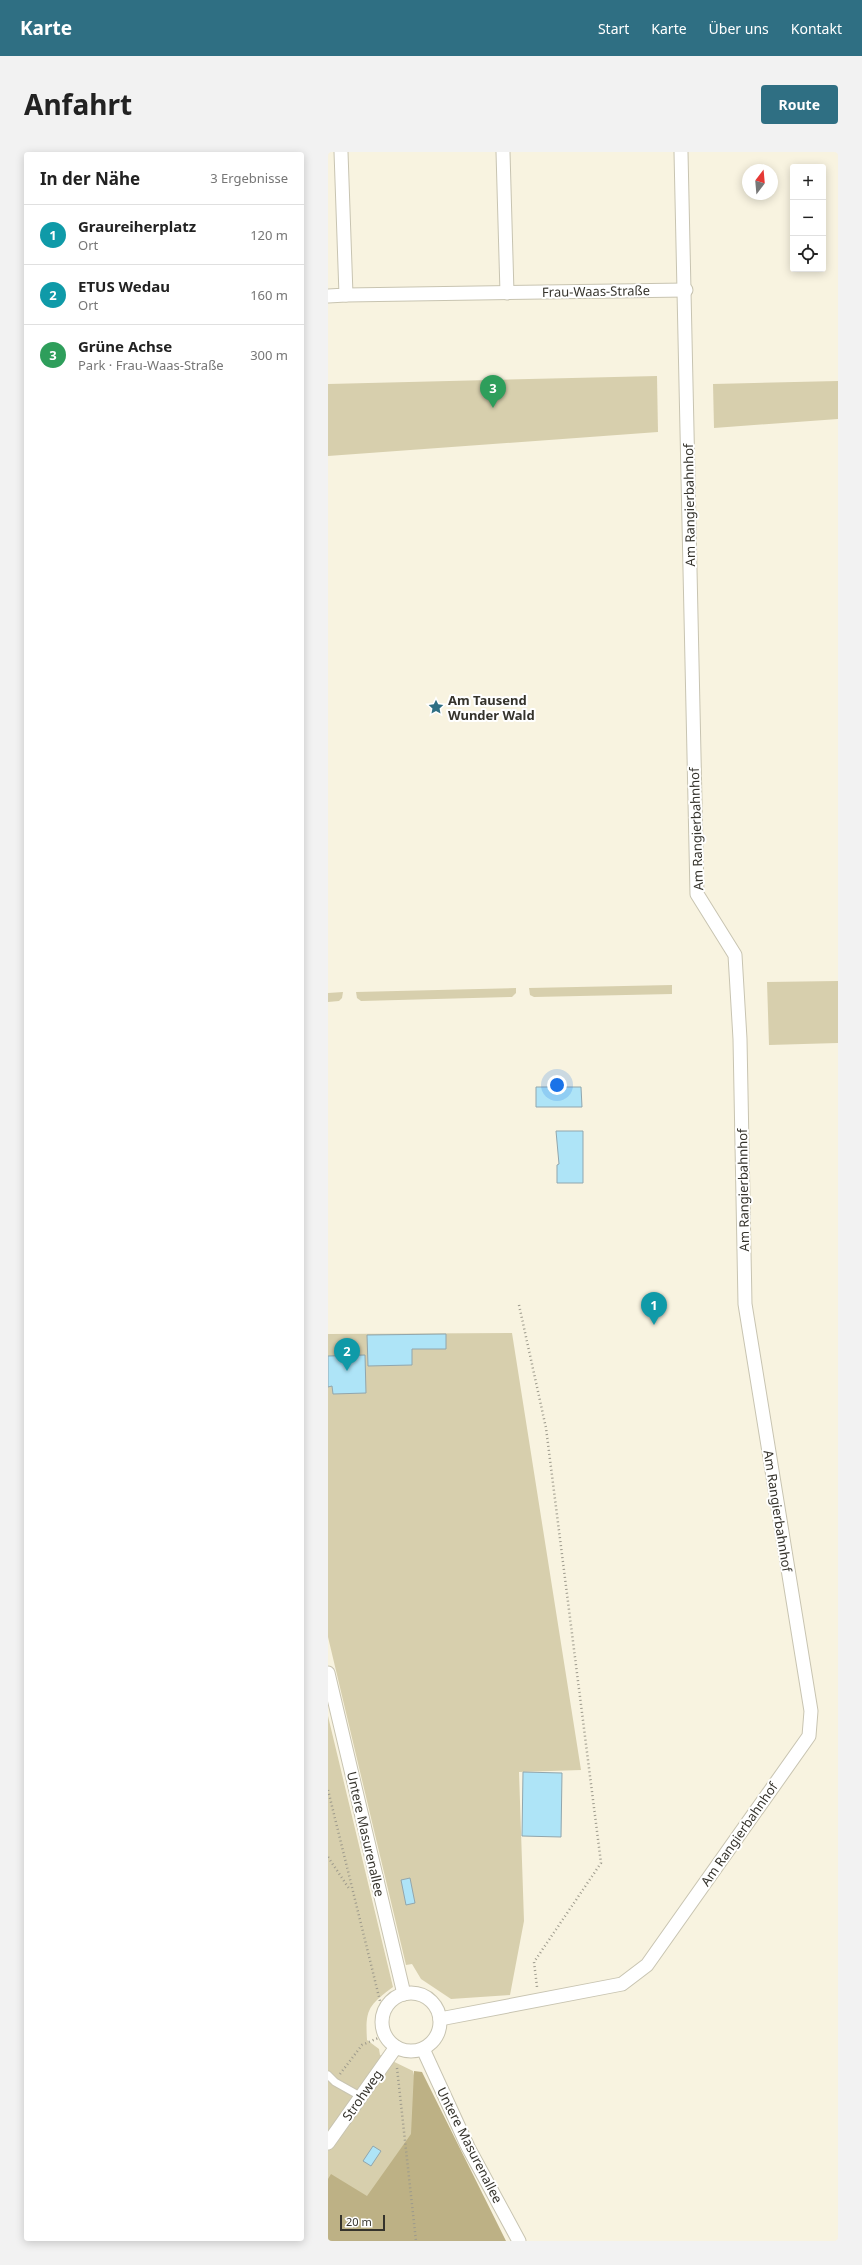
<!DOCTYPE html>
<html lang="de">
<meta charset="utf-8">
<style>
:root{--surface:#fff;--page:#f2f2f2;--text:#222;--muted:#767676;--line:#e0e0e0;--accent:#2f6f83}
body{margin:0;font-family:"Noto Sans",sans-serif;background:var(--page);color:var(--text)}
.controls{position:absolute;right:12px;top:12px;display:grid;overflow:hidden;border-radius:4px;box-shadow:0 2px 10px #0003}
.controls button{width:36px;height:36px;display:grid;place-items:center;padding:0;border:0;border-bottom:1px solid var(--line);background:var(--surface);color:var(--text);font:20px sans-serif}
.compass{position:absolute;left:414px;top:12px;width:36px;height:36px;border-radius:50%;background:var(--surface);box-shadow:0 2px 10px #0003;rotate:16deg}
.scale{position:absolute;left:12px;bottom:10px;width:45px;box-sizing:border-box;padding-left:4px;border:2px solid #35332c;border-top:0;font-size:11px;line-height:14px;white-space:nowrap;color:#35332c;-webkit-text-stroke:3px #fff;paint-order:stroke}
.you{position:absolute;left:229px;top:933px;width:14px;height:14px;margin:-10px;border:3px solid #fff;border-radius:50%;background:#1a73e8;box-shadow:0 0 0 6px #1a73e833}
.badge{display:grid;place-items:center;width:26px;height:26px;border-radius:50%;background:var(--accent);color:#fff;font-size:13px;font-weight:700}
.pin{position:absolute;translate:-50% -33px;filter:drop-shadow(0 1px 2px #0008)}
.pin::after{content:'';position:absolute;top:21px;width:14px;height:12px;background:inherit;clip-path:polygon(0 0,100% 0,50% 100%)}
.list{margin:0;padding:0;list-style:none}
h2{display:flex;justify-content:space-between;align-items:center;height:52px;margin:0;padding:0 16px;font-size:17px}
h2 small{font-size:13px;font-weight:400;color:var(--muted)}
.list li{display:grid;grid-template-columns:26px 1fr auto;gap:12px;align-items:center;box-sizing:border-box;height:60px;padding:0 16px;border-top:1px solid var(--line)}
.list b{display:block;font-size:15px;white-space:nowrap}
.list p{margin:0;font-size:13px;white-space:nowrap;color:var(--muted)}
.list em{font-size:13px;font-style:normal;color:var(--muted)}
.icon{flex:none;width:22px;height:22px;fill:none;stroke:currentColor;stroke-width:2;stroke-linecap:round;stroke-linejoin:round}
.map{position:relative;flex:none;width:510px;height:2089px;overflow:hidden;border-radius:4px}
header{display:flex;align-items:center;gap:24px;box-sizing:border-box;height:56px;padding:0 20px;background:var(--accent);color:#fff}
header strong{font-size:19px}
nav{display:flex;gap:22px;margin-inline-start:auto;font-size:14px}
.intro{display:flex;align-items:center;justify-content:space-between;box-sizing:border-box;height:96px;padding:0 24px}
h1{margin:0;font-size:28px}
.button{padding:10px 18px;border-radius:4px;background:var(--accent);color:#fff;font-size:14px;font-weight:700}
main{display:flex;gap:24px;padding:0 24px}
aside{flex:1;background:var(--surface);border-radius:4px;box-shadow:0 2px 10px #0003}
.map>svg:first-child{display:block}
.green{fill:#d7cfad}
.forest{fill:#bdb185}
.building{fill:#aee4f7;stroke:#91a6ad}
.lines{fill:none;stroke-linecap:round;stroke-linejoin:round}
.service-casing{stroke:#c8c4b1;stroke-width:9}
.minor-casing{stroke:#c8c4b1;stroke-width:15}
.path{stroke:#9d9a8c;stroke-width:2.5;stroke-dasharray:1 3;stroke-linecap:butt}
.service{stroke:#fff;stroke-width:7}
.minor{stroke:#fff;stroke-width:13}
.labels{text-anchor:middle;stroke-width:4;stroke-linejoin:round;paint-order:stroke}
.street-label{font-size:13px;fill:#35332c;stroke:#fff}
.poi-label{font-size:13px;font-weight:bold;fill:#35332c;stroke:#fff;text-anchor:start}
</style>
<header>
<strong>Karte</strong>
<nav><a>Start</a><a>Karte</a><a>Über uns</a><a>Kontakt</a></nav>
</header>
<div class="intro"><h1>Anfahrt</h1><a class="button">Route</a></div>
<main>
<aside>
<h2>In der Nähe<small>3 Ergebnisse</small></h2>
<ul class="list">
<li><span class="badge" style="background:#0f9aa8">1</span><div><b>Graureiherplatz</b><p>Ort</p></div><em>120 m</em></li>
<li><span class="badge" style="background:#0f9aa8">2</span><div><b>ETUS Wedau</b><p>Ort</p></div><em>160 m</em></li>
<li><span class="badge" style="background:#2e9e5b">3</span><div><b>Grüne Achse</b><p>Park · Frau-Waas-Straße</p></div><em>300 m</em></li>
</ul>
</aside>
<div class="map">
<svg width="510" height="2089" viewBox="0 0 510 2089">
<rect width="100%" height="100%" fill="#f8f3e0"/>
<g class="green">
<path d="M 329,224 L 330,280 L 0,304 L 0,232 Z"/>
<path d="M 510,229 L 510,267 L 386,276 L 385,232 Z"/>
<path d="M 510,829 L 510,891 L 441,893 L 439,830 Z"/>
<path d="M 344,833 L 344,842 L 206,845 L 202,843 L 201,836 Z"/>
<path d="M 188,836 L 188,841 L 184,845 L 33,849 L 29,846 L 28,840 Z"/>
<path d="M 15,840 L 14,846 L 11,849 L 0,850 L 0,841 Z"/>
<path d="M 184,1181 L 253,1618 L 191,1620 L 196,1769 L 182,1843 L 123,1847 L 93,1827 L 84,1812 L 78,1813 L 0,1485 L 0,1182 Z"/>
<path d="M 0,1564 L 65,1835 C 41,1853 37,1857 39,1888 L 51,1897 L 52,1903 L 85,1919 L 106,2007 L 0,2089 Z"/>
</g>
<path class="forest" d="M 86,1919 L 94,1920 L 178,2089 L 0,2089 L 0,2027 L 3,2022 L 39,2044 L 83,1982 Z"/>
<g class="building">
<path d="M 208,935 L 253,935 L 254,955 L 208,955 Z"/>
<path d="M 228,979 L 255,979 L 255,1031 L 229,1031 L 229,1013 L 231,1012 Z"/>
<path d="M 118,1182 L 118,1197 L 84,1197 L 84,1213 L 40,1214 L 39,1183 Z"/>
<path d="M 37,1203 L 38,1241 L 5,1242 L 4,1234 L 0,1235 L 0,1204 Z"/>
<path d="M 195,1620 L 234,1621 L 233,1685 L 194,1684 Z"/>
<path d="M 82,1726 L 87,1751 L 78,1753 L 73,1728 Z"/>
<path d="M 45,1994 L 53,1999 L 43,2014 L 35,2009 Z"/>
</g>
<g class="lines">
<defs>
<path id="service" d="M 0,1923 L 7,1930 L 32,1944"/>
<g id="minor">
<path d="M 175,0 L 179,141"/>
<path d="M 18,143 L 358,138"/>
<path d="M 0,144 L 18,143 L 13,0"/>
<path d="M 0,1521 L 76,1842"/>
<circle cx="83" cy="1870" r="29"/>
<path d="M 112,1867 L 294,1832 L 319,1813 L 481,1584 L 483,1559 L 417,1152 L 412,887 L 407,803 L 369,742 L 353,0"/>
<path d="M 95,1897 L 140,1995 L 191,2089"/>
<path d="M 0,1991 L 68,1895"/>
</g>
</defs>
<use href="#service" class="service-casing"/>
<use href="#minor" class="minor-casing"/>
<g class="path">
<path d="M 191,1153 L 218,1276 L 273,1711 L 206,1810 L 209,1835"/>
<path d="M 0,1638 L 52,1849 L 59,1854"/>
<path d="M 0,1705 L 22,1738"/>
<path d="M 69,1916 L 88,2089"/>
<path d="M 12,1922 L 34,1893 L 57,1883"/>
</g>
<use href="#service" class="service"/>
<use href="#minor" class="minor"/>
</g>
<defs>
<symbol id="sight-bare" viewBox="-9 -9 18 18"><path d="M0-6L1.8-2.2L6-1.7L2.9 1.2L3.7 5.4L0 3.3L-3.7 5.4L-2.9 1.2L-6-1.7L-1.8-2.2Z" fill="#2f6f83" stroke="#fff" stroke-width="2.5" paint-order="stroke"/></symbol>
</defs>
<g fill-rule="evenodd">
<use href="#sight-bare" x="97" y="544" width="22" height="22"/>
</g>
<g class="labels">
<g class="street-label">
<text transform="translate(268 139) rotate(-1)" y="5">Frau-Waas-Straße</text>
<text transform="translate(361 353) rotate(-91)" y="5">Am Rangierbahnhof</text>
<text transform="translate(368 677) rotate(-92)" y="5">Am Rangierbahnhof</text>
<text transform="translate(415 1038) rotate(-91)" y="5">Am Rangierbahnhof</text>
<text transform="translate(450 1359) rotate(81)" y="5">Am Rangierbahnhof</text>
<text transform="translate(38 1682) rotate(77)" y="5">Untere Masurenallee</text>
<text transform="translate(411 1682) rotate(-55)" y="5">Am Rangierbahnhof</text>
<text transform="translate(34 1943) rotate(-55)" y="5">Strohweg</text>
<text transform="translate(142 1993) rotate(63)" y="5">Untere Masurenallee</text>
</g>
<g class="poi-label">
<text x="120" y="553">Am Tausend<tspan x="120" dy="15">Wunder Wald</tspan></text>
</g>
</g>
</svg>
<div class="controls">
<button>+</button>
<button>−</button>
<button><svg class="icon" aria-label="locate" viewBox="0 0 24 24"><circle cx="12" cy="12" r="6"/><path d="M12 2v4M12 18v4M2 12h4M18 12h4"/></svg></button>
</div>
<svg class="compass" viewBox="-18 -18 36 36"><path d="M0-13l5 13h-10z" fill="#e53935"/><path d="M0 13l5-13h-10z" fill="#767676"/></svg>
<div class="scale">20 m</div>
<div class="you"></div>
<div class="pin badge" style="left:326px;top:1173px;background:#0f9aa8">1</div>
<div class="pin badge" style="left:19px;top:1219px;background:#0f9aa8">2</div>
<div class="pin badge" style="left:165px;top:256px;background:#2e9e5b">3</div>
</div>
</main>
